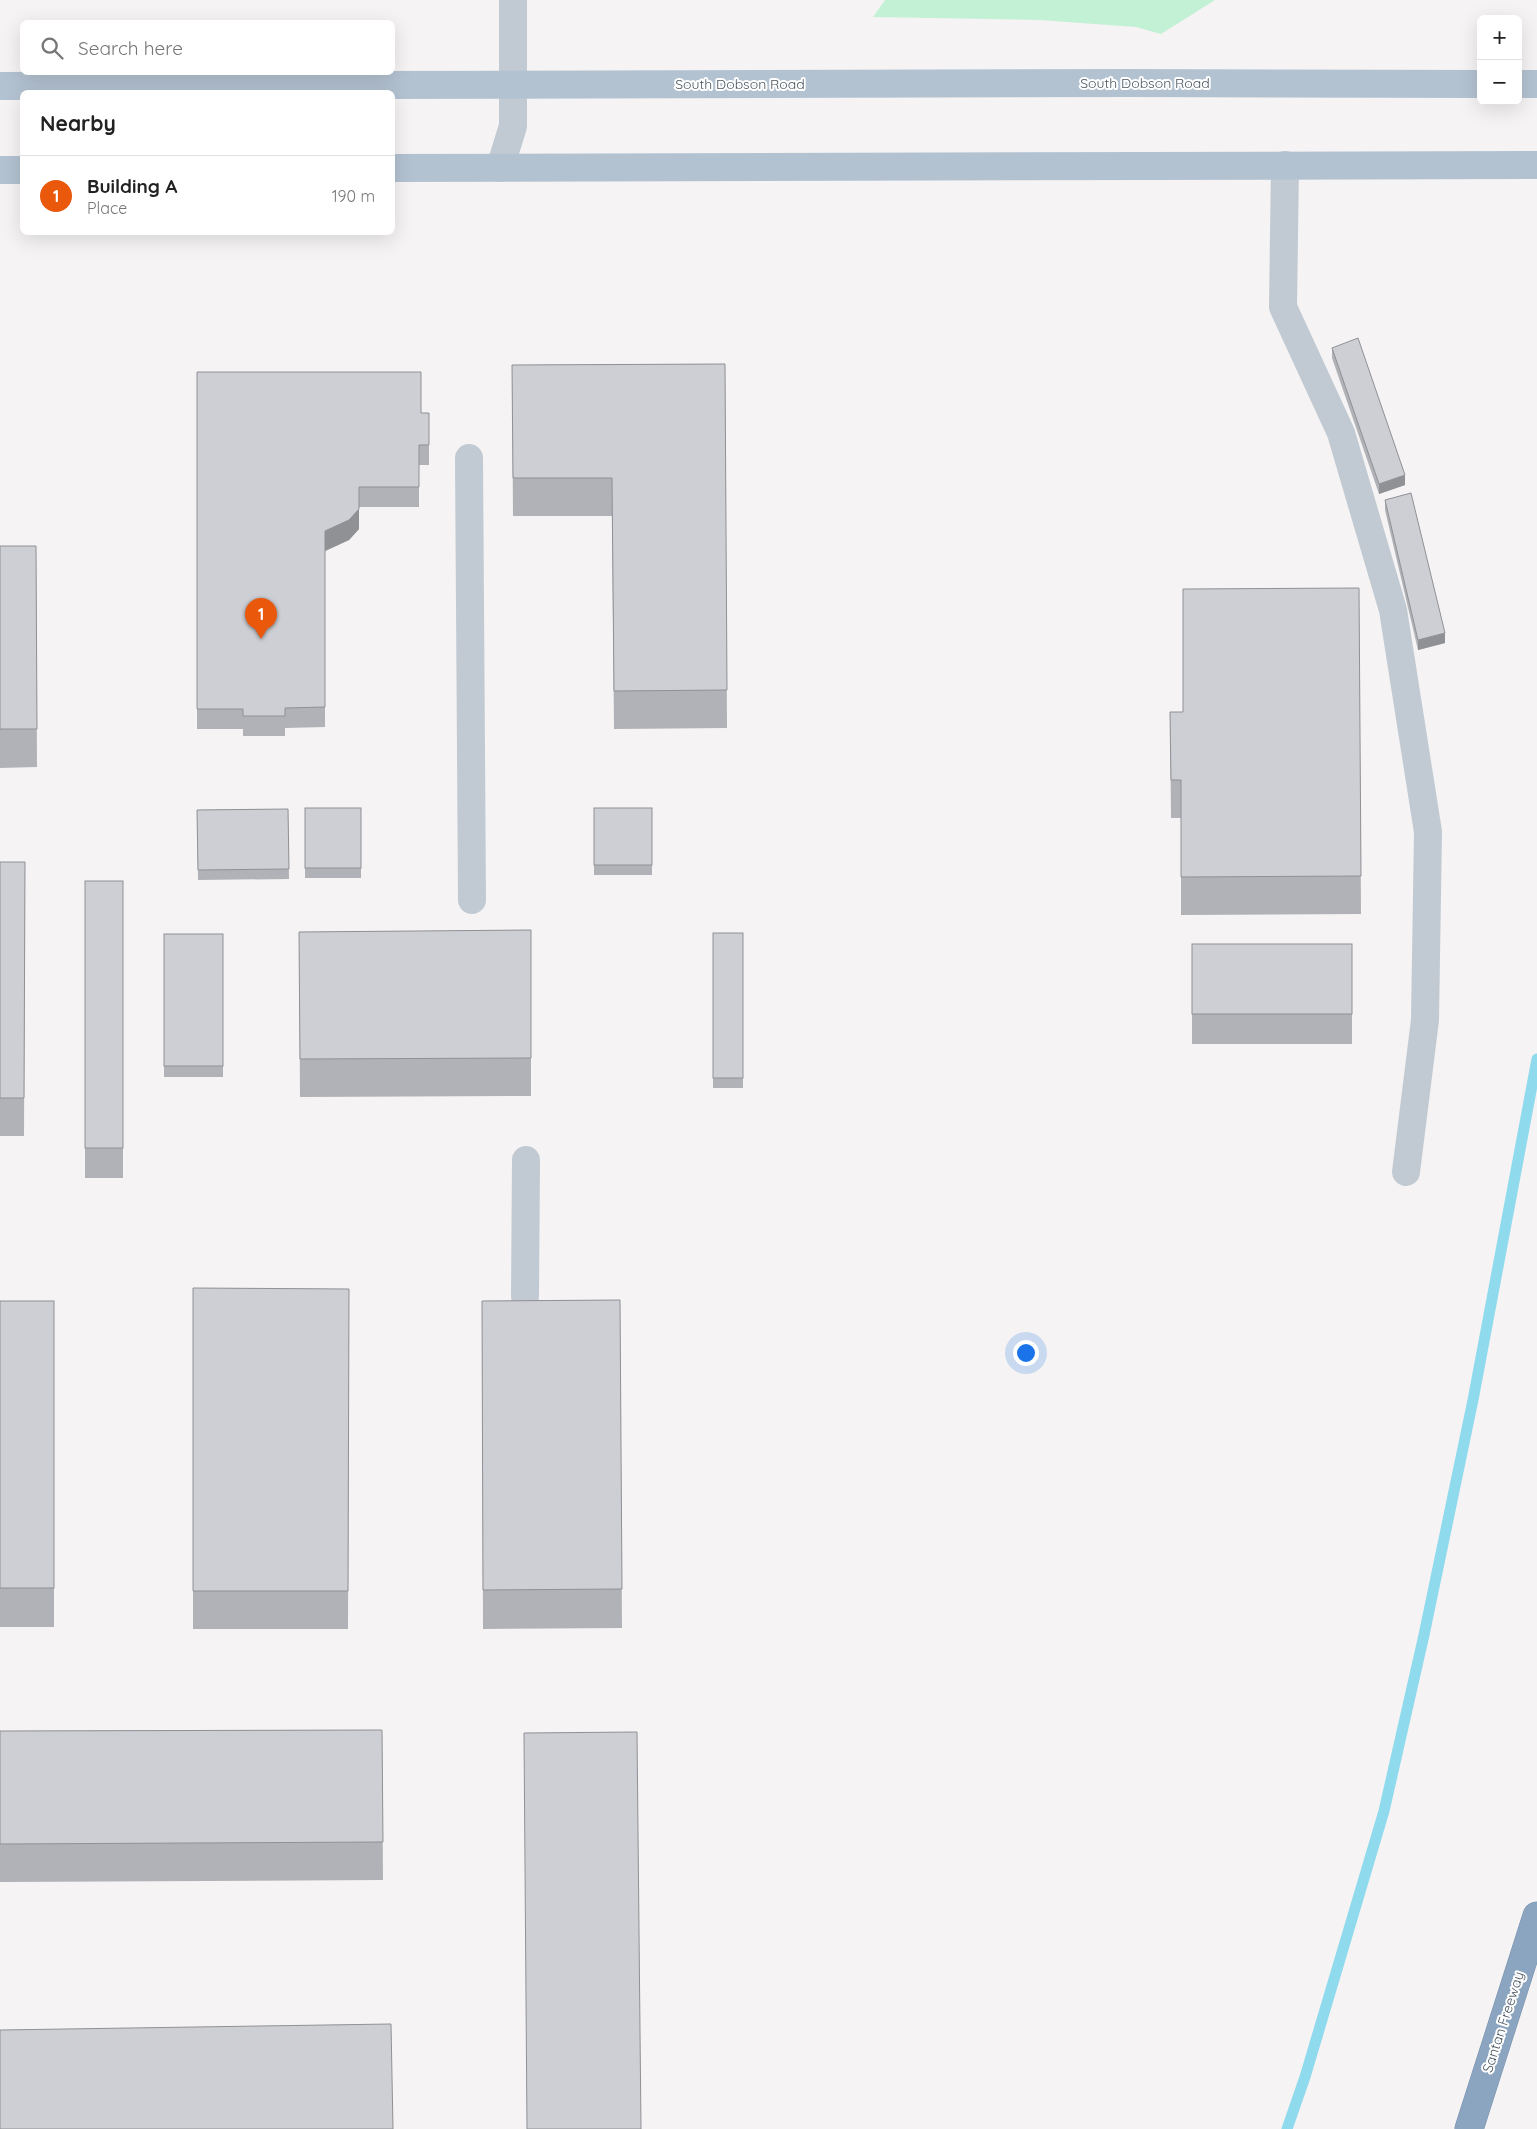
<!DOCTYPE html>
<meta charset="utf-8">
<style>
:root{--surface:#fff;--page:#f2f2f2;--text:#222;--muted:#767676;--line:#e0e0e0;--accent:#ea580c}
body{margin:0;font-family:Quicksand,sans-serif;background:var(--page);color:var(--text)}
.controls{position:absolute;right:15px;top:15px;display:grid;overflow:hidden;border-radius:8px;box-shadow:0 5px 20px #0002}
.controls button{width:45px;height:45px;display:grid;place-items:center;padding:0;border:0;border-bottom:1px solid var(--line);background:var(--surface);color:var(--text);font:25px sans-serif}
.you{position:absolute;left:1025px;top:1352px;width:18px;height:18px;margin:-12px;border:4px solid #fff;border-radius:50%;background:#1a73e8;box-shadow:0 0 0 8px #1a73e833}
.badge{display:grid;place-items:center;width:32px;height:32px;border-radius:50%;background:var(--accent);color:#fff;font-size:16px;font-weight:700}
.pin{position:absolute;translate:-50% -41px;filter:drop-shadow(0 1px 2px #0008)}
.pin::after{content:'';position:absolute;top:26px;width:18px;height:15px;background:inherit;clip-path:polygon(0 0,100% 0,50% 100%)}
.list{margin:0;padding:0;list-style:none}
h2{display:flex;justify-content:space-between;align-items:center;height:65px;margin:0;padding:0 20px;font-size:21px}
h2 small{font-size:16px;font-weight:400;color:var(--muted)}
.list li{display:grid;grid-template-columns:32px 1fr auto;gap:15px;align-items:center;box-sizing:border-box;height:80px;padding:0 20px;border-top:1px solid var(--line)}
.list b{display:block;font-size:19px;white-space:nowrap}
.list p{margin:0;font-size:16px;white-space:nowrap;color:var(--muted)}
.list em{font-size:16px;font-style:normal;color:var(--muted)}
.icon{flex:none;width:28px;height:28px;fill:none;stroke:currentColor;stroke-width:2;stroke-linecap:round;stroke-linejoin:round}
.map{position:relative;flex:none;width:1537px;height:2129px;overflow:hidden}
.search{position:absolute;background:var(--surface);box-shadow:0 5px 20px #0002;left:20px;top:20px;width:375px;height:55px;display:flex;align-items:center;gap:12px;box-sizing:border-box;padding:0 18px;border-radius:8px;color:var(--muted);font-size:19px}
.panel{position:absolute;background:var(--surface);box-shadow:0 5px 20px #0002;left:20px;top:90px;width:375px;height:145px;border-radius:8px}
.map>svg:first-child{display:block}
.green{fill:#c3f1d5}
.lines{fill:none;stroke-linecap:round;stroke-linejoin:round}
.stream{stroke:#90daee;stroke-width:11}
.highway-casing{stroke:#7690ad;stroke-width:29}
.minor{stroke:#c1cad2;stroke-width:28}
.major{stroke:#b3c2d1;stroke-width:28}
.highway{stroke:#8ba5c1;stroke-width:28}
.wall{fill:#b0b2b7}
.shaded-wall{fill:#909195}
.building{fill:#cdcfd5;stroke:#909195}
.labels{text-anchor:middle;stroke-width:4;stroke-linejoin:round;paint-order:stroke}
.street-label{font-size:14px;fill:#4a5661;stroke:#fff}
</style>
<div class="map">
<svg width="1537" height="2129" viewBox="0 0 1537 2129">
<rect width="100%" height="100%" fill="#f5f3f3"/>
<path class="green" d="M 885,0 L 1215,0 L 1161,34 L 1136,27 L 1040,20 L 873,17 Z"/>
<g class="lines">
<path class="stream" d="M 1287,2129 L 1305,2077 L 1384,1811 L 1424,1635 L 1473,1400 L 1537,1059"/>
<defs>
<path id="highway" d="M 1469,2129 L 1537,1916"/>
</defs>
<use href="#highway" class="highway-casing"/>
<g class="minor">
<path d="M 1285,165 L 1283,307 L 1341,433 L 1393,610 L 1428,832 L 1425,1020 L 1406,1172"/>
<path d="M 500,168 L 513,126 L 513,0"/>
<path d="M 469,458 L 472,900"/>
<path d="M 525,1296 L 526,1160"/>
</g>
<g class="major">
<path d="M 1518,84 L 1537,84"/>
<path d="M 0,86 L 1129,83 L 1481,84"/>
<path d="M 392,168 L 1537,165"/>
<path d="M 0,170 L 22,170"/>
</g>
<use href="#highway" class="highway"/>
</g>
<g class="wall">
<path d="M 1332,348 L 1405,485 L 1379,494 L 1332,358 Z"/>
<path d="M 725,364 L 727,728 L 614,729 L 612,516 L 513,516 L 512,365 Z"/>
<path d="M 197,372 L 421,413 L 429,413 L 429,465 L 419,465 L 419,507 L 359,507 L 359,529 L 349,540 L 325,551 L 325,727 L 285,728 L 285,736 L 243,736 L 243,729 L 197,729 Z"/>
<path d="M 1385,500 L 1445,643 L 1418,650 L 1385,510 Z"/>
<path d="M 0,546 L 36,546 L 37,767 L 0,768 Z"/>
<path d="M 1359,588 L 1361,914 L 1181,915 L 1181,818 L 1171,818 L 1170,712 L 1183,712 Z"/>
<rect x="305" y="808" width="56" height="70"/>
<rect x="594" y="808" width="58" height="67"/>
<path d="M 288,809 L 289,879 L 198,880 L 197,810 Z"/>
<path d="M 0,862 L 25,862 L 24,1136 L 0,1136 Z"/>
<rect x="85" y="881" width="38" height="297"/>
<path d="M 531,930 L 531,1096 L 300,1097 L 299,932 Z"/>
<rect x="713" y="933" width="30" height="155"/>
<rect x="164" y="934" width="59" height="143"/>
<rect x="1192" y="944" width="160" height="100"/>
<path d="M 193,1288 L 349,1289 L 348,1629 L 193,1629 Z"/>
<path d="M 620,1300 L 622,1628 L 483,1629 L 482,1301 Z"/>
<rect x="0" y="1301" width="54" height="326"/>
<path d="M 382,1730 L 383,1880 L 0,1882 L 0,1731 Z"/>
</g>
<g class="shaded-wall">
<path d="M 1405,475 L 1405,485 L 1379,494 L 1379,484 Z"/>
<path d="M 359,509 L 359,529 L 349,540 L 325,551 L 325,531 Z"/>
<path d="M 1445,633 L 1445,643 L 1418,650 L 1418,640 Z"/>
</g>
<g class="building">
<path d="M 1358,338 L 1405,475 L 1379,484 L 1332,348 Z"/>
<path d="M 725,364 L 727,690 L 614,691 L 612,478 L 513,478 L 512,365 Z"/>
<path d="M 197,372 L 421,372 L 421,413 L 429,413 L 429,445 L 419,445 L 419,487 L 359,487 L 359,509 L 349,520 L 325,531 L 325,707 L 285,708 L 285,716 L 243,716 L 243,709 L 197,709 Z"/>
<path d="M 1411,493 L 1445,633 L 1418,640 L 1385,500 Z"/>
<path d="M 0,546 L 36,546 L 37,729 L 0,729 Z"/>
<path d="M 1359,588 L 1361,876 L 1181,877 L 1181,780 L 1171,780 L 1170,712 L 1183,712 L 1183,589 Z"/>
<rect x="305" y="808" width="56" height="60"/>
<rect x="594" y="808" width="58" height="57"/>
<path d="M 288,809 L 289,869 L 198,870 L 197,810 Z"/>
<path d="M 0,862 L 25,862 L 24,1098 L 0,1098 Z"/>
<rect x="85" y="881" width="38" height="267"/>
<path d="M 531,930 L 531,1058 L 300,1059 L 299,932 Z"/>
<rect x="713" y="933" width="30" height="145"/>
<rect x="164" y="934" width="59" height="132"/>
<rect x="1192" y="944" width="160" height="70"/>
<path d="M 193,1288 L 349,1289 L 348,1591 L 193,1591 Z"/>
<path d="M 620,1300 L 622,1589 L 483,1590 L 482,1301 Z"/>
<rect x="0" y="1301" width="54" height="287"/>
<path d="M 382,1730 L 383,1842 L 0,1844 L 0,1731 Z"/>
<path d="M 637,1732 L 641,2129 L 527,2129 L 524,1733 Z"/>
<path d="M 391,2024 L 393,2129 L 0,2129 L 0,2030 Z"/>
</g>
<g class="labels">
<g class="street-label">
<text x="1145" y="88">South Dobson Road</text>
<text x="740" y="89">South Dobson Road</text>
<text transform="translate(1503 2022) rotate(-72)" y="5">Santan Freeway</text>
</g>
</g>
</svg>
<div class="controls">
<button>+</button>
<button>−</button>
</div>
<div class="you"></div>
<div class="pin badge" style="left:261px;top:639px">1</div>
<div class="search"><svg class="icon" aria-label="search" viewBox="0 0 24 24"><circle cx="10" cy="10" r="6"/><path d="M15 15l6 6"/></svg>Search here</div>
<section class="panel">
<h2>Nearby<small></small></h2>
<ul class="list">
<li><span class="badge">1</span><div><b>Building A</b><p>Place</p></div><em>190 m</em></li>
</ul>
</section>
</div>
